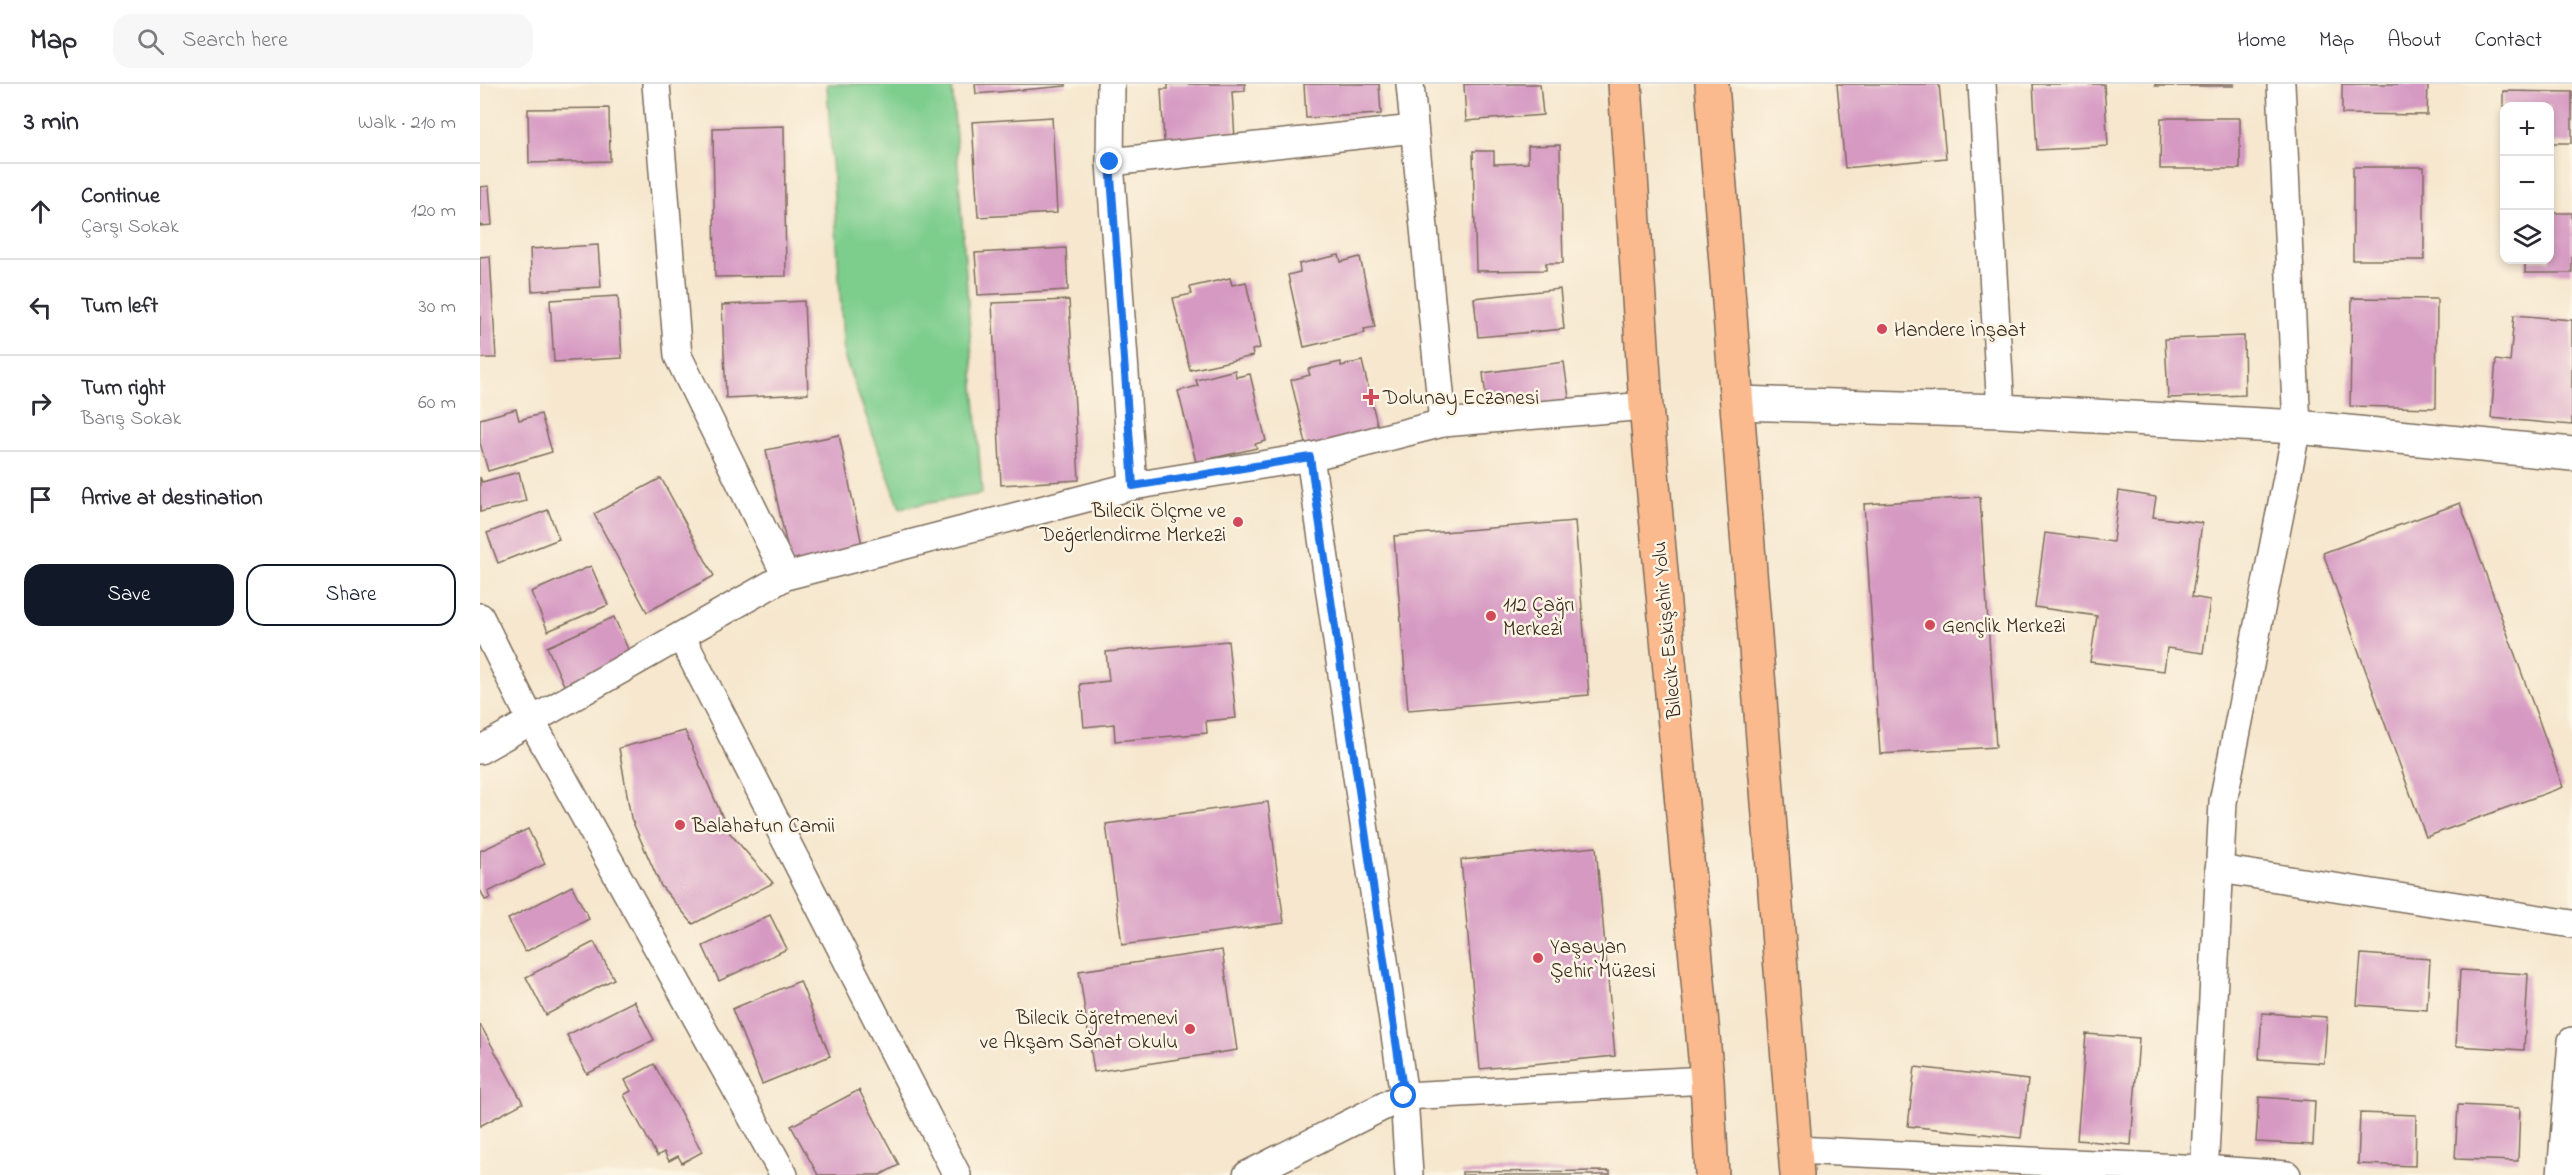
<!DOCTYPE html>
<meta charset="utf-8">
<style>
:root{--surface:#fff;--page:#f7f7f7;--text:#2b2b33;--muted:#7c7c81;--line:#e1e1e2;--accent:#111827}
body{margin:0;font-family:"Indie Flower",sans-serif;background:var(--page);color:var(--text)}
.controls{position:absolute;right:18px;top:18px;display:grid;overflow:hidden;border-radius:12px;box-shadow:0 3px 9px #0003}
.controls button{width:54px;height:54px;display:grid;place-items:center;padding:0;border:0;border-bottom:2px solid var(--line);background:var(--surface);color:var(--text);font:30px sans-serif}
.stop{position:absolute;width:18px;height:18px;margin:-14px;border:4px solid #1a73e8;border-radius:50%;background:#fff}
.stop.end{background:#1a73e8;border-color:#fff;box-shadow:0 2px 6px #0008}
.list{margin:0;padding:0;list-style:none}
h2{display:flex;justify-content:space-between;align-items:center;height:78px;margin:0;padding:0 24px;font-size:26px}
h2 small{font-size:20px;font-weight:400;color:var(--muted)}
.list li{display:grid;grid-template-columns:39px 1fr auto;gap:18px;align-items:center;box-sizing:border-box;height:96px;padding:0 24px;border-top:2px solid var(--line)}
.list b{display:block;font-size:22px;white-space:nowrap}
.list p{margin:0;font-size:20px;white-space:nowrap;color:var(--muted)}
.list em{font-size:20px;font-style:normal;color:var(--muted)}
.actions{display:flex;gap:12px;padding:18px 24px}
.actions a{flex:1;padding:14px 0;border:2px solid var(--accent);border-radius:18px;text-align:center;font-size:21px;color:var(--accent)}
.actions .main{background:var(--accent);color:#fff}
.icon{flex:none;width:33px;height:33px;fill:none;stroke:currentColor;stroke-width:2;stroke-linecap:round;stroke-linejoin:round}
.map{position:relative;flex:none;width:2092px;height:1091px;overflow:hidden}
header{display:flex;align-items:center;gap:36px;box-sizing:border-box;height:84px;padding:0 30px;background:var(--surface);border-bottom:2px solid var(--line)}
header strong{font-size:28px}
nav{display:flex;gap:33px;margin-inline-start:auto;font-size:21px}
.search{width:420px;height:54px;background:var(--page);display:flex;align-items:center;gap:15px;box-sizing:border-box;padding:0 21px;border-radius:18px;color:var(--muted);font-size:22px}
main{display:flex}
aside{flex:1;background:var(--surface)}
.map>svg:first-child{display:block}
.green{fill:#7dcd8d;stroke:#5c7c56;stroke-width:1.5}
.building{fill:#d699c2}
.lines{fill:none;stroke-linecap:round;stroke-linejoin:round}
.minor-casing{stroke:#7c6c5c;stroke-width:30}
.tertiary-casing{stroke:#7c6c5c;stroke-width:36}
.primary-casing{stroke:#7c6c5c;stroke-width:36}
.minor{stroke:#fff;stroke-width:27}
.tertiary{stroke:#fff;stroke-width:33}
.primary{stroke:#fbba8d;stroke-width:33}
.route{stroke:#1a73e8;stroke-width:8}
.poi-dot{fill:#d1495b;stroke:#fcf5e5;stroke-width:2}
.labels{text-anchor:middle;stroke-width:5;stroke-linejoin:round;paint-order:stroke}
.poi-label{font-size:21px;fill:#3b2a1e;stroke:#fcf5e5;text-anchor:start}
.street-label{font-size:21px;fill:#3b2a1e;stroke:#fcf5e5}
</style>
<header>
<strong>Map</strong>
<div class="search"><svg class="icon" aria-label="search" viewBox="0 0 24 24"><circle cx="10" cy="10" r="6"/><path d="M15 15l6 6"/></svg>Search here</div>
<nav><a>Home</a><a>Map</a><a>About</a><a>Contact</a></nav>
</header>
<main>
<aside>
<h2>3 min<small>Walk · 210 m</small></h2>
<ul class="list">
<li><svg class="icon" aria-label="ahead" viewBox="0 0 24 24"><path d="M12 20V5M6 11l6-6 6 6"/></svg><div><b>Continue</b><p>Çarşı Sokak</p></div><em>120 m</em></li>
<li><svg class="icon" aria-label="left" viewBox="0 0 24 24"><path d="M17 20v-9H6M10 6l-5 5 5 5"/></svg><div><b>Turn left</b></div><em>30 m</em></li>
<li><svg class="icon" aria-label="right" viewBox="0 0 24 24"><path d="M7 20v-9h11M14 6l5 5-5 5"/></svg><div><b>Turn right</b><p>Barış Sokak</p></div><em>60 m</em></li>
<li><svg class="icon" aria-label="arrive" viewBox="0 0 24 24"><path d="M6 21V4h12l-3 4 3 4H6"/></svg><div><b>Arrive at destination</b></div></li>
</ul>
<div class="actions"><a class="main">Save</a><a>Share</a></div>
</aside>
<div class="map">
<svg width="2092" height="1091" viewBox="0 0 2092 1091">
<rect width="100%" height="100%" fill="#fcf5e5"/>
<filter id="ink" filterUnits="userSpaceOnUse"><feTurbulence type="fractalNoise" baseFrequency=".0167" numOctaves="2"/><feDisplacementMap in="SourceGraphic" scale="12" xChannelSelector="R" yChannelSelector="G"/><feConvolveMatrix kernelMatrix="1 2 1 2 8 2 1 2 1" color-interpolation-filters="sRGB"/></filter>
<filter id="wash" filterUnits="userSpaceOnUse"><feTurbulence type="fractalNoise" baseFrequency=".008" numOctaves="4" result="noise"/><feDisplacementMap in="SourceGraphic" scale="24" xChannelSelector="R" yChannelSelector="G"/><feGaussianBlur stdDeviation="1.35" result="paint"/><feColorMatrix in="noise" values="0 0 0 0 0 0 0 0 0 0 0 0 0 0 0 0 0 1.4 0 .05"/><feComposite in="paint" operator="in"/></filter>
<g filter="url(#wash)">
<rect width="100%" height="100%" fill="#f6e7ce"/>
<path class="green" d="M 347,0 L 472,0 L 502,410 L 420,424 L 364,272 Z"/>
<g id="blocks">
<g class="building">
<path d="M 495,0 L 586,0 L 586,2 L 496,10 Z"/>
<path d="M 688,0 L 765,0 L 765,7 L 752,8 L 755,55 L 684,59 L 681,5 L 688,5 Z"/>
<path d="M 824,0 L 899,0 L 901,30 L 826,34 Z"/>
<path d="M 984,0 L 1060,0 L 1063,31 L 986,37 Z"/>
<path d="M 1357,0 L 1459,0 L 1466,74 L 1365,84 Z"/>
<path d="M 1553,0 L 1624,0 L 1628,62 L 1557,66 Z"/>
<rect x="1675" y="0" width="79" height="2"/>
<path d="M 1862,0 L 1948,0 L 1947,31 L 1862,30 Z"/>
<path d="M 2023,7 L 2092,8 L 2092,59 L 2070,59 L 2070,22 L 2023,22 Z"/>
<path d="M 129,24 L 130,77 L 49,79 L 48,25 Z"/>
<path d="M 572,33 L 577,129 L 498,133 L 492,38 Z"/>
<path d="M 1681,34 L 1760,34 L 1760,85 L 1680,85 Z"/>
<path d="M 304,42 L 306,192 L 235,193 L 233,44 Z"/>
<path d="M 1080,61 L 1083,179 L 1066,179 L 1066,186 L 996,187 L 993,67 L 1014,67 L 1014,80 L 1048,79 L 1048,62 Z"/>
<rect x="1873" y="83" width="71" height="93"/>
<path d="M 9,102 L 12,141 L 0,142 L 0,103 Z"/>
<path d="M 2070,129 L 2092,129 L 2092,189 L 2045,189 L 2045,176 L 2070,176 Z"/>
<path d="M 118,161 L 121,203 L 52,207 L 50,165 Z"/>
<path d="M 586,164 L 588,206 L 498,211 L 495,169 Z"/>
<path d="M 859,171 L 861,178 L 880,173 L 895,243 L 884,245 L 885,249 L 824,263 L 808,191 L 820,188 L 819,180 Z"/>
<path d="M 10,172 L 16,274 L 0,274 L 0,173 Z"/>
<path d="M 750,194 L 752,201 L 766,198 L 780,264 L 772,266 L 773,272 L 710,286 L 693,214 L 712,210 L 710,203 Z"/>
<path d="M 1080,205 L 1084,245 L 998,253 L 994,214 Z"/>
<path d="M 138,212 L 142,274 L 74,278 L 70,216 Z"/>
<path d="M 1872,214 L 1957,215 L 1956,324 L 1870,322 Z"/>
<path d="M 589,216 L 599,396 L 521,401 L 512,219 Z"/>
<path d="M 324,217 L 328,310 L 246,314 L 242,221 Z"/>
<path d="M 2034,231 L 2092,236 L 2092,341 L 2011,334 L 2016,276 L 2030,278 Z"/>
<path d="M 1764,252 L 1765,311 L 1688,314 L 1685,255 Z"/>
<path d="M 882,277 L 898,344 L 828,368 L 811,296 L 830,291 L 828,285 L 861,278 L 861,282 Z"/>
<path d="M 1084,278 L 1090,321 L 1008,331 L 1003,289 Z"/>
<path d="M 755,286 L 756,293 L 770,290 L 786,357 L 775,360 L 777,364 L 716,378 L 698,307 L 718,302 L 716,296 Z"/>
<path d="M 36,325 L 39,336 L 61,330 L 72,368 L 8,387 L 0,359 L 0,335 Z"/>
<path d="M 359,351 L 384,470 L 312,485 L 286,366 Z"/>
<path d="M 39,388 L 46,417 L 0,428 L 0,393 L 2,398 Z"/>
<path d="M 181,394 L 234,492 L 167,528 L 114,430 Z"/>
<path d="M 1639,407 L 1676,413 L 1673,433 L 1722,439 L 1712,513 L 1730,516 L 1723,569 L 1687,564 L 1684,587 L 1610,578 L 1617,532 L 1555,523 L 1565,449 L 1633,458 Z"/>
<path d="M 1500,413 L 1516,663 L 1400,670 L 1384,420 Z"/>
<path d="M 1980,419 L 2083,703 L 1946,753 L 1843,469 Z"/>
<path d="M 68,426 L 79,455 L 18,479 L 7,449 Z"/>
<path d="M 1095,437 L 1109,611 L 928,626 L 914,452 Z"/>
<path d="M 111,482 L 128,521 L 68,547 L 51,508 Z"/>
<path d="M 134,533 L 151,572 L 84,601 L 67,563 Z"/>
<path d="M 748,557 L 756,634 L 726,637 L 727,649 L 635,657 L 634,640 L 604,643 L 600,600 L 629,597 L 626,568 Z"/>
<path d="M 205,647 L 249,748 L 293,799 L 213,840 L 181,802 L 151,734 L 139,664 Z"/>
<path d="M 788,718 L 804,839 L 642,861 L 626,740 Z"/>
<path d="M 48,745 L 65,780 L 8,808 L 11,814 L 5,816 L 0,805 L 0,767 Z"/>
<path d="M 1116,763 L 1135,972 L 1000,985 L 981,776 Z"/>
<path d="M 92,802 L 109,835 L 45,868 L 28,835 Z"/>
<path d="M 290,831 L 307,865 L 239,897 L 223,862 Z"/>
<path d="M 114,858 L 134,895 L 66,931 L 46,893 Z"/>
<path d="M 742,866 L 757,966 L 614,988 L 599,887 Z"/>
<path d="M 1881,870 L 1950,875 L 1947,926 L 1877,921 Z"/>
<path d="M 1980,886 L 2048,890 L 2044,966 L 1976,962 Z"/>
<path d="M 320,897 L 350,972 L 282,1000 L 252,925 Z"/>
<path d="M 154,917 L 174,956 L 107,990 L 87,951 Z"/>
<path d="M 1782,929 L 1847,933 L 1844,979 L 1779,975 Z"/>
<path d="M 0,940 L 43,1019 L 0,1042 Z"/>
<path d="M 1606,950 L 1659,954 L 1651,1061 L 1597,1056 Z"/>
<path d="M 174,980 L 222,1068 L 202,1079 L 198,1072 L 189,1077 L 184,1068 L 177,1072 L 144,1011 L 151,1007 L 145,996 Z"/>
<path d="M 1435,983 L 1548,996 L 1541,1054 L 1428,1042 Z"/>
<path d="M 379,1006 L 419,1081 L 400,1091 L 338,1091 L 311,1042 Z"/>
<path d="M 1779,1013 L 1835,1017 L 1833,1061 L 1776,1058 Z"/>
<path d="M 1978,1021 L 2040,1024 L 2038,1077 L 1975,1075 Z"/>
<path d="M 1880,1029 L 1936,1031 L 1935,1082 L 1878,1080 Z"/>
<path d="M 1130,1087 L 1130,1091 L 982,1091 L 982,1088 Z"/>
</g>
</g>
</g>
<g filter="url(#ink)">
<use href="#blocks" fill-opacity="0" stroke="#7c6c5c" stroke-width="1.5"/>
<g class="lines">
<defs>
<g id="minor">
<path d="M 176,0 L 198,272 L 306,492"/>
<path d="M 631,0 L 630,78 L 653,402"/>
<path d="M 930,0 L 963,339"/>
<path d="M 1502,0 L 1521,327"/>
<path d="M 630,78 L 934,45"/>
<path d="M 830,373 L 924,1012 L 929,1091"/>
<path d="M 0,533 L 52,638 L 304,1091"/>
<path d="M 201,552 L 477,1091"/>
<path d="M 0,666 L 306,492 L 653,402 L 830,373 L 963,339 L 1166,322"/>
<path d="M 1739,785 L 2092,840"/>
<path d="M 1315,1066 L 1723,1085 L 1807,1091"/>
<path d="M 767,1091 L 924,1012 L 1227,996"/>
<path d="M 1724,1091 L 1743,718 L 1817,343 L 1801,0"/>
<path d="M 2081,1091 L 2092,957"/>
</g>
<path id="tertiary" d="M 1258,319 L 1521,327 L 1817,343 L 2092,370"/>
<g id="primary">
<path d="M 1145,0 L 1166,322 L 1227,996 L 1232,1091"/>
<path d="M 1232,0 L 1317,1091"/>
</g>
</defs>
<use href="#minor" class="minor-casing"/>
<use href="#tertiary" class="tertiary-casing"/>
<use href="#primary" class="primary-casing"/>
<use href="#minor" class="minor"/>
<use href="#tertiary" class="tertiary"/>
<use href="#primary" class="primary"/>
</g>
</g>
<g class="lines" filter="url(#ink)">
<path class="route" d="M 630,78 L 653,402 L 830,373 L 924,1012"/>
</g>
<g class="poi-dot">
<circle cx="1402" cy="245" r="6"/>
<path d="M888 304h6v6h6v6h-6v6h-6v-6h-6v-6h6z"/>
<circle cx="758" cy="438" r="6"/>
<circle cx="1011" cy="532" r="6"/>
<circle cx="1450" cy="541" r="6"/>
<circle cx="200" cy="741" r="6"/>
<circle cx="1058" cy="874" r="6"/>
<circle cx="710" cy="945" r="6"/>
</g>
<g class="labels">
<g class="poi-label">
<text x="1414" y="252">Handere İnşaat</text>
<text x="903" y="320">Dolunay Eczanesi</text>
<text x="746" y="433" text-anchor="end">Bilecik Ölçme ve<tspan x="746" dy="24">Değerlendirme Merkezi</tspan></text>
<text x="1023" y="527">112 Çağrı<tspan x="1023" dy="24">Merkezi</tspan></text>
<text x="1462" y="548">Gençlik Merkezi</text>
<text x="212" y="748">Balahatun Camii</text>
<text x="1070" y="869">Yaşayan<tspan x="1070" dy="24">Şehir Müzesi</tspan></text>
<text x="698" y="940" text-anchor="end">Bilecik Öğretmenevi<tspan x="698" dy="24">ve Akşam Sanat Okulu</tspan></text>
</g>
<g class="street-label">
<text transform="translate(1186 546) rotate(-95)" y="7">Bilecik-Eskişehir Yolu</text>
</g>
</g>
</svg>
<div class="controls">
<button>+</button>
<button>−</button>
<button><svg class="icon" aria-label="layers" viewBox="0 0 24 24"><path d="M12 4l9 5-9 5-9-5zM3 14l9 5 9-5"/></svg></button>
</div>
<div class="stop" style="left:924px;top:1012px"></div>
<div class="stop end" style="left:630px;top:78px"></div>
</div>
</main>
